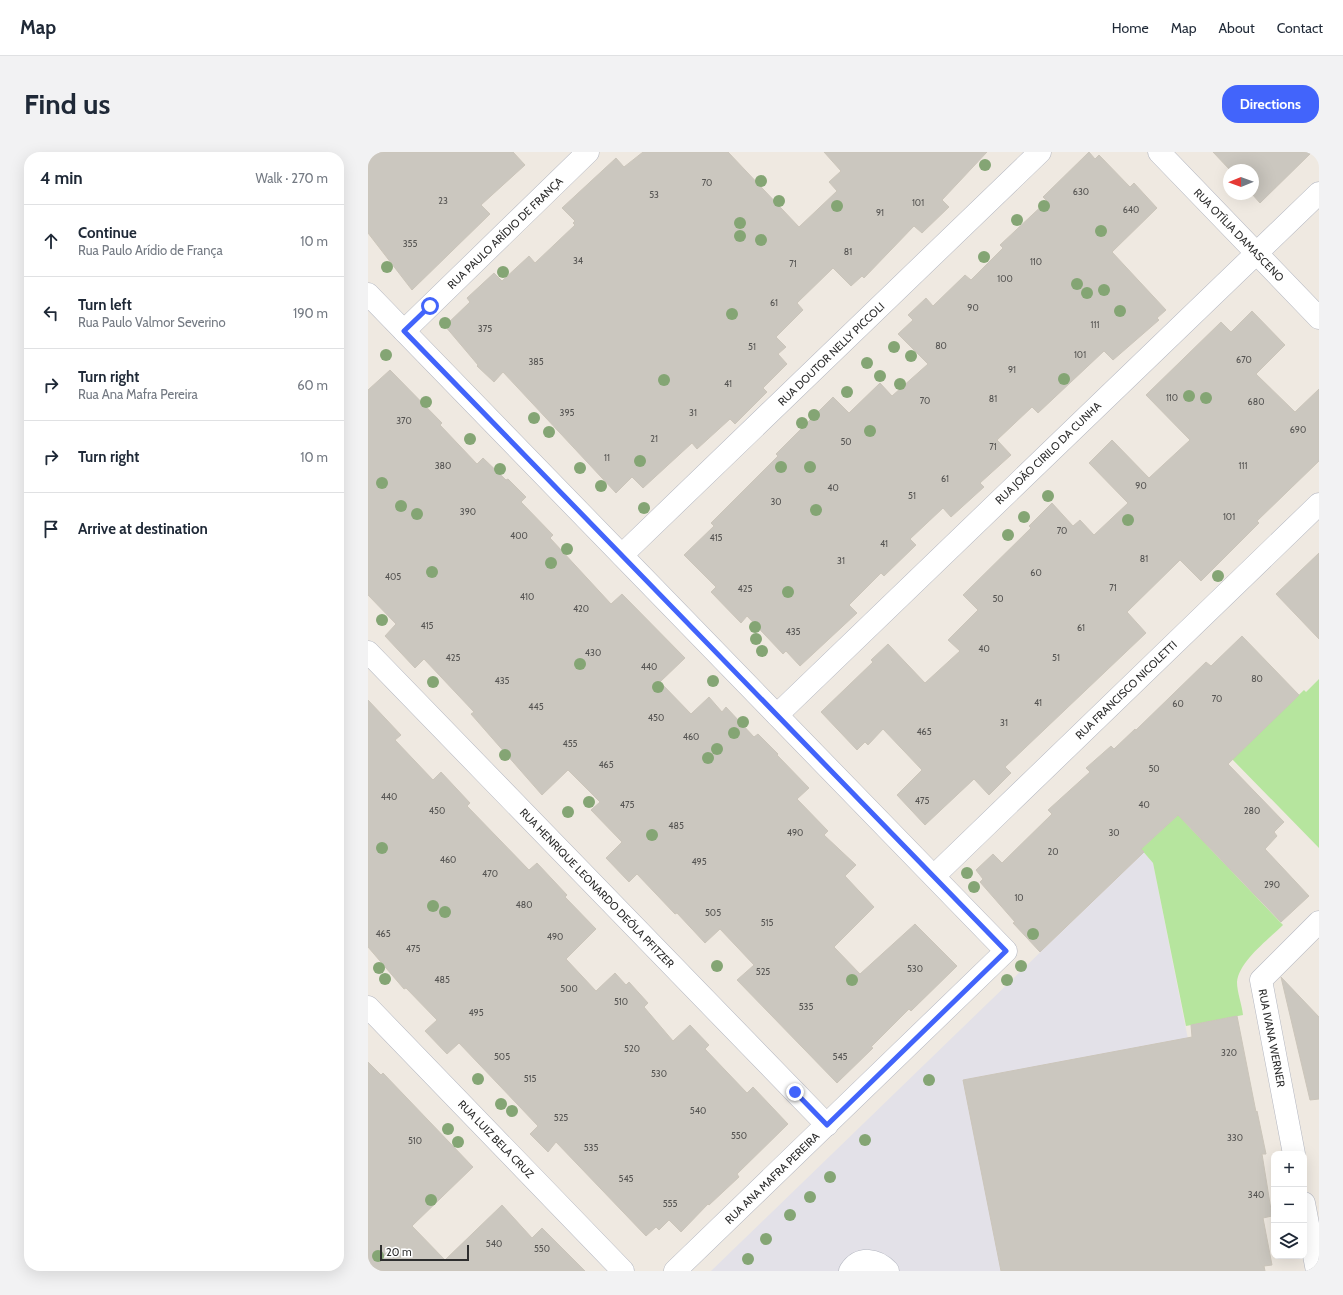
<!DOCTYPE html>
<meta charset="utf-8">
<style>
:root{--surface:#fff;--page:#f2f2f3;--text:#1f2937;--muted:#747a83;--line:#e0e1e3;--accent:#4264fb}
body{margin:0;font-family:Cabin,sans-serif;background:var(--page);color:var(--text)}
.controls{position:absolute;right:12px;bottom:12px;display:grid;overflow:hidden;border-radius:8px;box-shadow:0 4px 16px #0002}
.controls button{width:36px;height:36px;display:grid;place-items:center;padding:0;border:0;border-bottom:1px solid var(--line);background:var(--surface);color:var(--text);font:20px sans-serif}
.compass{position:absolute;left:855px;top:12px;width:36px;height:36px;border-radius:50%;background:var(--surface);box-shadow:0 4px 16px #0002;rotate:269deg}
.scale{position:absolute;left:12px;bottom:10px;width:89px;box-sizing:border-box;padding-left:4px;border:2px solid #2e2e2e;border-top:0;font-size:11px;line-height:14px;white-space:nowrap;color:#2e2e2e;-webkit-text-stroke:3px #fff;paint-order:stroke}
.stop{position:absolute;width:12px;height:12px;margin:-9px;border:3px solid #4264fb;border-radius:50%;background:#fff}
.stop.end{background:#4264fb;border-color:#fff;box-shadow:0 1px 4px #0008}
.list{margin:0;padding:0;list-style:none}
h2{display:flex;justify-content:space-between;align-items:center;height:52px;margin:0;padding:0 16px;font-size:17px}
h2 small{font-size:13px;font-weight:400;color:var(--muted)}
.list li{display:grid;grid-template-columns:26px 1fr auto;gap:12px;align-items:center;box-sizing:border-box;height:72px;padding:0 16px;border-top:1px solid var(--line)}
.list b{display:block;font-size:15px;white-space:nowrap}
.list p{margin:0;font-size:13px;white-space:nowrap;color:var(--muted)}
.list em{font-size:13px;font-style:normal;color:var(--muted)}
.icon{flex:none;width:22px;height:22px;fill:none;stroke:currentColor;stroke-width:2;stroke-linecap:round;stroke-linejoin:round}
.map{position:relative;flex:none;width:951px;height:1119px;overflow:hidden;border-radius:16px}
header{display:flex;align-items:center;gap:24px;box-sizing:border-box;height:56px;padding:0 20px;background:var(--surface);border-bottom:1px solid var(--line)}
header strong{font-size:19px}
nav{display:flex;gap:22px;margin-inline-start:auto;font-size:14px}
.intro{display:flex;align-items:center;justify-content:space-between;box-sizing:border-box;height:96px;padding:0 24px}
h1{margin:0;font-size:28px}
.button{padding:10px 18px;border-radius:16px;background:var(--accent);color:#fff;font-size:14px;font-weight:700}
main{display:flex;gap:24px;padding:0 24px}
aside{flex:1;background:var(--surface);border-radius:16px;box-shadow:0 4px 16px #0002}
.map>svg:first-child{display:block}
.industrial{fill:#e3e1e8}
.green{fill:#b6e59e}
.building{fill:#cbc7bf;stroke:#cbc5ba}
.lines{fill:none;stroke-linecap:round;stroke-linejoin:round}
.minor-casing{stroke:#b4b7c1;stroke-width:23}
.minor{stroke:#fff;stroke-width:22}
.tree{fill:#84a574}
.route{stroke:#4264fb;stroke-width:5}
.labels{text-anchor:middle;stroke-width:3;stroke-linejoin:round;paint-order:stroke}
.number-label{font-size:9px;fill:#555452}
.street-label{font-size:11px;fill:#2e2e2e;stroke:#fff}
</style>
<header>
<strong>Map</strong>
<nav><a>Home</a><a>Map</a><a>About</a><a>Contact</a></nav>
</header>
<div class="intro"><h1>Find us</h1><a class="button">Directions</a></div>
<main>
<aside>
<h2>4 min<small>Walk · 270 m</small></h2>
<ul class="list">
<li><svg class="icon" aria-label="ahead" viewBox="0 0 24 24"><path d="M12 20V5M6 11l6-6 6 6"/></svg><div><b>Continue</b><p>Rua Paulo Arídio de França</p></div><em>10 m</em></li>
<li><svg class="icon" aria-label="left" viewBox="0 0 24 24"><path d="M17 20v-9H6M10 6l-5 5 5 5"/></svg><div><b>Turn left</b><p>Rua Paulo Valmor Severino</p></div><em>190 m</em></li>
<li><svg class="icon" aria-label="right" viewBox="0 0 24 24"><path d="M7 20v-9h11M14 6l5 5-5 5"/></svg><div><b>Turn right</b><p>Rua Ana Mafra Pereira</p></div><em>60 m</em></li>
<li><svg class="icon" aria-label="right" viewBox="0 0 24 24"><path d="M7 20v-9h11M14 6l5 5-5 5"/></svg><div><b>Turn right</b></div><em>10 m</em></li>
<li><svg class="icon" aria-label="arrive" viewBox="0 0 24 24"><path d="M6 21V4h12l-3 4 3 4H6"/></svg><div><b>Arrive at destination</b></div></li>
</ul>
</aside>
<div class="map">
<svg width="951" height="1119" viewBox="0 0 951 1119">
<rect width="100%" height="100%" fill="#efe9e1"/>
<path class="industrial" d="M 776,700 L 785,711 L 866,1119 L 343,1119 Z"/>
<g class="green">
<path d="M 951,527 L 951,696 L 864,607 L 936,538 L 938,540 Z"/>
<path d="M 810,663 L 915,773 C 901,787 871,809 869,830 C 869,840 874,853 875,863 L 818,874 L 785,711 L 773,697 Z"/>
</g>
<g class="building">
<path d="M 0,0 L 145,0 L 157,13 L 113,53 L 122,62 L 44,138 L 0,81 Z"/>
<path d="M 275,0 L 360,0 L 431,75 L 469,39 L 461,30 L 473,19 L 456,0 L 619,0 L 574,48 L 581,55 L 554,81 L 546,74 L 496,126 L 494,124 L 483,134 L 465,116 L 429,151 L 435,158 L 408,185 L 418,195 L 410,202 L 419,212 L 395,236 L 399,240 L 367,272 L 362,267 L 329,297 L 324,291 L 275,336 L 264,325 L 248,341 L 135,220 L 126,230 L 109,214 L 110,213 L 77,174 L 102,150 L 99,146 L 126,121 L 134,129 L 161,104 L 167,111 L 207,73 L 205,71 L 207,69 L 194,56 L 248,6 L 256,15 Z"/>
<path d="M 721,0 L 727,7 L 731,3 L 762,35 L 766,31 L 789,56 L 744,100 L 798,158 L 789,166 L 791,168 L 745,208 L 736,199 L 670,261 L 664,255 L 629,288 L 643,303 L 612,331 L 616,335 L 583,365 L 575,356 L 542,387 L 548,393 L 516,424 L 513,421 L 481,453 L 489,461 L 432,514 L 418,499 L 415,502 L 379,464 L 373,471 L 343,440 L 348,435 L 316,403 L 346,374 L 343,371 L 410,304 L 408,302 L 465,245 L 481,261 L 512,231 L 524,244 L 560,212 L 530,182 L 545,168 L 540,163 L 558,146 L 565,154 L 597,123 L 603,128 L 635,96 L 632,93 L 679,49 L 675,45 Z"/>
<path d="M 845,0 L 944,0 L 892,51 L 884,42 L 885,18 L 862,18 Z"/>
<path d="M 884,159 L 917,193 L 888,222 L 927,260 L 951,237 L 951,309 L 889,369 L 891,371 L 833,429 L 812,408 L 759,460 L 778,481 L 637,615 L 643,621 L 621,643 L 606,627 L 557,673 L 529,643 L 554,618 L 515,577 L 500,593 L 497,590 L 489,598 L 453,560 L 505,510 L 503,508 L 520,492 L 557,531 L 592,499 L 580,488 L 610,458 L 595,443 L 663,376 L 661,374 L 684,351 L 705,374 L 712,368 L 726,383 L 760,351 L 721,311 L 744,288 L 781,326 L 822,288 L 778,243 L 853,170 L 863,180 Z"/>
<path d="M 22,218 L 74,271 L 72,273 L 109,312 L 115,306 L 138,328 L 140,327 L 158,345 L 153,350 L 185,383 L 182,386 L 243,452 L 254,442 L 317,506 L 292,530 L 323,562 L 341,545 L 354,560 L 358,555 L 386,585 L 390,582 L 410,602 L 409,603 L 441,636 L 429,647 L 460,679 L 456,683 L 488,713 L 477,724 L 506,755 L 466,795 L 492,822 L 547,772 L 589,814 L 543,859 L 541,857 L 503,895 L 505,896 L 469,931 L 369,828 L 386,813 L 352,777 L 337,791 L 309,761 L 307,762 L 269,722 L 261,730 L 238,706 L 254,690 L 223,658 L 232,650 L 200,618 L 174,643 L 103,562 L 106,560 L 56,507 L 47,516 L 17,484 L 28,472 L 0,443 L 0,238 Z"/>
<path d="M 951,401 L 951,487 L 908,442 Z"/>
<path d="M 874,484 L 931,543 L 860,612 L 916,670 L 906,680 L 909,684 L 897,697 L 941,744 L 913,770 L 810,663 L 773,697 L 776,700 L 672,800 L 645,771 L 647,770 L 612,730 L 615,727 L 608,718 L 625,702 L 634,711 L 684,662 L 680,658 L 722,620 L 718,616 L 743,594 L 746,597 L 767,577 L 768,578 L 838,510 L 843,514 Z"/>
<path d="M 0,548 L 33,583 L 27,588 L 65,628 L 73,620 L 102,651 L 99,654 L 161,718 L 169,711 L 199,743 L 197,745 L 228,777 L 198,807 L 228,839 L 247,821 L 258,833 L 261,830 L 280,851 L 276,855 L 305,889 L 322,873 L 341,893 L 337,897 L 379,941 L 385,935 L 420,972 L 369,1022 L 371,1025 L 341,1053 L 340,1052 L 313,1080 L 301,1068 L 291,1078 L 288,1075 L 278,1084 L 188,990 L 180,1000 L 162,982 L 170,974 L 91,891 L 79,902 L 57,879 L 69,868 L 38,836 L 36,837 L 0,795 Z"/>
<path d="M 913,825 L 951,865 L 951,947 L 942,948 Z"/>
<path d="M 869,864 L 888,960 L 889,959 L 898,1002 L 894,1002 L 904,1064 L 895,1066 L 904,1113 L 896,1114 L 897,1119 L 633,1119 L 595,928 L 824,885 L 823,873 Z"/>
<path d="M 0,910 L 13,923 L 15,921 L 105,1015 L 44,1074 L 77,1108 L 134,1053 L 164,1086 L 174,1076 L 217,1119 L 0,1119 Z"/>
</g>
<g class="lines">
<defs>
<g id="minor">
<path d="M 791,0 L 951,166"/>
<path d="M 0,142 L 638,799 L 307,1119"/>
<path d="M 36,179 L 220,0"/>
<path d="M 254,403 L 672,0"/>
<path d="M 0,500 L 459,973"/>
<path d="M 409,563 L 951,41"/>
<path d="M 566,724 L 951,352"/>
<path d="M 0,855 L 255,1119"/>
<path d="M 926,1002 L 893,828 L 951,770"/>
<path d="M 936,1051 L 949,1119"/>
<path d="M 482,1119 C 492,1104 509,1107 520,1119"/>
</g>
</defs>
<use href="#minor" class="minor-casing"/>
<use href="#minor" class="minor"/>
</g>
<g class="tree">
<circle cx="617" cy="13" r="6"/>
<circle cx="393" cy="29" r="6"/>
<circle cx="411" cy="49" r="6"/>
<circle cx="469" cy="54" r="6"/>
<circle cx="676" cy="54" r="6"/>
<circle cx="649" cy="68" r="6"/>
<circle cx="372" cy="71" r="6"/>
<circle cx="733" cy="79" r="6"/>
<circle cx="372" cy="84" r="6"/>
<circle cx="393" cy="88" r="6"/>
<circle cx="616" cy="105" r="6"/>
<circle cx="19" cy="115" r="6"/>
<circle cx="135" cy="120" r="6"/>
<circle cx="709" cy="132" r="6"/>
<circle cx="736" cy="138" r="6"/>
<circle cx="719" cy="141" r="6"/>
<circle cx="752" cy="159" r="6"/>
<circle cx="364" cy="162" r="6"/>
<circle cx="77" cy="171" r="6"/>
<circle cx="526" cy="195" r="6"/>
<circle cx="18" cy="203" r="6"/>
<circle cx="543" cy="204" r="6"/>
<circle cx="499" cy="211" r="6"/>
<circle cx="512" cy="224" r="6"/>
<circle cx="696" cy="227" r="6"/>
<circle cx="296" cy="228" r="6"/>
<circle cx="532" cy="232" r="6"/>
<circle cx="479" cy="240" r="6"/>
<circle cx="821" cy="244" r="6"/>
<circle cx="838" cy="246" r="6"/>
<circle cx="58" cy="250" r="6"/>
<circle cx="446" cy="263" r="6"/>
<circle cx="166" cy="266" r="6"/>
<circle cx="434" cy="271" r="6"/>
<circle cx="502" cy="279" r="6"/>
<circle cx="181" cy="280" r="6"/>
<circle cx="102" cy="287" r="6"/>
<circle cx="272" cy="309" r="6"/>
<circle cx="413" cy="315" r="6"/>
<circle cx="442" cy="315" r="6"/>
<circle cx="212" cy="316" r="6"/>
<circle cx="132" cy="317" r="6"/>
<circle cx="14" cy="331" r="6"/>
<circle cx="233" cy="334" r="6"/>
<circle cx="680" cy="344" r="6"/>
<circle cx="33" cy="354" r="6"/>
<circle cx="276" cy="356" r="6"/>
<circle cx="448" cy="358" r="6"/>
<circle cx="49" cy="362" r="6"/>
<circle cx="656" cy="365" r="6"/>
<circle cx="760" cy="368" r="6"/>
<circle cx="640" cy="383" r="6"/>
<circle cx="199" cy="397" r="6"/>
<circle cx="183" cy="411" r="6"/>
<circle cx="64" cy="420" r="6"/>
<circle cx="850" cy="424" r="6"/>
<circle cx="420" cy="440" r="6"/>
<circle cx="14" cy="468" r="6"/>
<circle cx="387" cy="475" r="6"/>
<circle cx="388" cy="487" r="6"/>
<circle cx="394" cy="499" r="6"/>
<circle cx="212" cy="512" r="6"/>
<circle cx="345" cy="529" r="6"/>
<circle cx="65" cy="530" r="6"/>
<circle cx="290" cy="535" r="6"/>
<circle cx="375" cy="570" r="6"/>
<circle cx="366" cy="581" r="6"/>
<circle cx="349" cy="597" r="6"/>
<circle cx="137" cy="603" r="6"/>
<circle cx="340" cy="606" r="6"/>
<circle cx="221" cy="650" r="6"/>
<circle cx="200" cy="660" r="6"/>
<circle cx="284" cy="683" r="6"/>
<circle cx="14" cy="696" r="6"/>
<circle cx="599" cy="721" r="6"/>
<circle cx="606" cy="735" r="6"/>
<circle cx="65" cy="754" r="6"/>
<circle cx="77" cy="760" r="6"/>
<circle cx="665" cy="782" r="6"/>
<circle cx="349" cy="814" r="6"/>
<circle cx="653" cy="814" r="6"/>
<circle cx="11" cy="816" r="6"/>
<circle cx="17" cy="827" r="6"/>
<circle cx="484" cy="828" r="6"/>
<circle cx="639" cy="828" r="6"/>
<circle cx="110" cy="927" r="6"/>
<circle cx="561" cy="928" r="6"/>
<circle cx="133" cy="952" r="6"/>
<circle cx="144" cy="959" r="6"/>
<circle cx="80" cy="977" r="6"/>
<circle cx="497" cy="988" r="6"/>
<circle cx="90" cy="990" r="6"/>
<circle cx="462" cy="1025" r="6"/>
<circle cx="442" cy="1045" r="6"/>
<circle cx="63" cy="1048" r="6"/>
<circle cx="422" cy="1063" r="6"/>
<circle cx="398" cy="1087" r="6"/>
<circle cx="10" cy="1104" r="6"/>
<circle cx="380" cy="1107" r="6"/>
</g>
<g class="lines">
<path class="route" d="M 62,154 L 36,179 L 638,799 L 459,973 L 427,940"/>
</g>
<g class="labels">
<g class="number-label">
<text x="339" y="34">70</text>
<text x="713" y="43">630</text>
<text x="286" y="46">53</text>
<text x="75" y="52">23</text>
<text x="550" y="54">101</text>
<text x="763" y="61">640</text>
<text x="512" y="64">91</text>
<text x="42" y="95">355</text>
<text x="480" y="103">81</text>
<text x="210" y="112">34</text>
<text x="668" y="113">110</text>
<text x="425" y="115">71</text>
<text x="637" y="130">100</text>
<text x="406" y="154">61</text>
<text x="605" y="159">90</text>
<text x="727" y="176">111</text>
<text x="117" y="180">375</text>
<text x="573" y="197">80</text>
<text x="384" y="198">51</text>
<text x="712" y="206">101</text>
<text x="876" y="211">670</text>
<text x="168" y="213">385</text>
<text x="644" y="221">91</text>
<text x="360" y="235">41</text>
<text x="804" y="249">110</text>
<text x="625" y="250">81</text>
<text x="557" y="252">70</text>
<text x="888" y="253">680</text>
<text x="199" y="264">395</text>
<text x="325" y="264">31</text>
<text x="36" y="272">370</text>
<text x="930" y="281">690</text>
<text x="286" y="290">21</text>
<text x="478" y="293">50</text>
<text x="625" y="298">71</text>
<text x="239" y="309">11</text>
<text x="75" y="317">380</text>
<text x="875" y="317">111</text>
<text x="577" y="330">61</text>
<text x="773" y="337">90</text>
<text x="465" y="339">40</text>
<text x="544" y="347">51</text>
<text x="408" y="353">30</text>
<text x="100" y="363">390</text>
<text x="861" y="368">101</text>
<text x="694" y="382">70</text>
<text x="151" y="387">400</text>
<text x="348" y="389">415</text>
<text x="516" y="395">41</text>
<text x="776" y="410">81</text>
<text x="473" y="412">31</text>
<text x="668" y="424">60</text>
<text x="25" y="428">405</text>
<text x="745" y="439">71</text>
<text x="377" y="440">425</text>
<text x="159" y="448">410</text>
<text x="630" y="450">50</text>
<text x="213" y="460">420</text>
<text x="59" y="477">415</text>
<text x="713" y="479">61</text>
<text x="425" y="483">435</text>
<text x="616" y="500">40</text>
<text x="225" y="504">430</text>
<text x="85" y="509">425</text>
<text x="688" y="509">51</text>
<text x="281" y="518">440</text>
<text x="889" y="530">80</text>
<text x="134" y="532">435</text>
<text x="849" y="550">70</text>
<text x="670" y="554">41</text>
<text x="810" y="555">60</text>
<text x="168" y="558">445</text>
<text x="288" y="569">450</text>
<text x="636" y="574">31</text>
<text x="556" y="583">465</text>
<text x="323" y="588">460</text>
<text x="202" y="595">455</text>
<text x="238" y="616">465</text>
<text x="786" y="620">50</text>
<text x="21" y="648">440</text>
<text x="554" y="652">475</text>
<text x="259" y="656">475</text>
<text x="776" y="656">40</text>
<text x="69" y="662">450</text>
<text x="884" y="662">280</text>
<text x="308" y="677">485</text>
<text x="427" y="684">490</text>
<text x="746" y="684">30</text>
<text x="685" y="703">20</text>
<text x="80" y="711">460</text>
<text x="331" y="713">495</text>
<text x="122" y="725">470</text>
<text x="904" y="736">290</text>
<text x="651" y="749">10</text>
<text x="156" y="756">480</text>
<text x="345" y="764">505</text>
<text x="399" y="774">515</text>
<text x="15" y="785">465</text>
<text x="187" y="788">490</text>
<text x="45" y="800">475</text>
<text x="547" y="820">530</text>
<text x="395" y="823">525</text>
<text x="74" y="831">485</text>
<text x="201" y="840">500</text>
<text x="253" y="853">510</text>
<text x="438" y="858">535</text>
<text x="108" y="864">495</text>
<text x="264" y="900">520</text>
<text x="861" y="904">320</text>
<text x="134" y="908">505</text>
<text x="472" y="908">545</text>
<text x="291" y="925">530</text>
<text x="162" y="930">515</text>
<text x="330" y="962">540</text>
<text x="193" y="969">525</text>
<text x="371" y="987">550</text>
<text x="867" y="989">330</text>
<text x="47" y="992">510</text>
<text x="223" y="999">535</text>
<text x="258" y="1030">545</text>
<text x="888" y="1046">340</text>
<text x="302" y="1055">555</text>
<text x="126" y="1095">540</text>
<text x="174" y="1100">550</text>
</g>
<g class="street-label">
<text transform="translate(137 81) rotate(-44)" y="4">RUA PAULO ARÍDIO DE FRANÇA</text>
<text transform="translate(871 83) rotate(46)" y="4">RUA OTÍLIA DAMASCENO</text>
<text transform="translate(463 202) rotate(-44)" y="4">RUA DOUTOR NELLY PICCOLI</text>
<text transform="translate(680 301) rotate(-44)" y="4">RUA JOÃO CIRILO DA CUNHA</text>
<text transform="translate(758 538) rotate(-44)" y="4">RUA FRANCISCO NICOLETTI</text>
<text transform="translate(229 736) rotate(46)" y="4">RUA HENRIQUE LEONARDO DEÓLA PFITZER</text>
<text transform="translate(904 886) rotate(79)" y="4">RUA IVANA WERNER</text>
<text transform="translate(128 987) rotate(46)" y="4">RUA LUIZ BELA CRUZ</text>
<text transform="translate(404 1026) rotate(-44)" y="4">RUA ANA MAFRA PEREIRA</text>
</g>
</g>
</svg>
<div class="controls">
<button>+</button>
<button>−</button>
<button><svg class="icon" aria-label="layers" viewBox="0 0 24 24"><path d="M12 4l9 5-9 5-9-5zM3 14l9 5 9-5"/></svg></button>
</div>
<svg class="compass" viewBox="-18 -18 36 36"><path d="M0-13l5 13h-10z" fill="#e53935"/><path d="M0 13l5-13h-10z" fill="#747a83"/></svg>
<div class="scale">20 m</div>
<div class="stop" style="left:62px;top:154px"></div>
<div class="stop end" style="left:427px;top:940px"></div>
</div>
</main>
